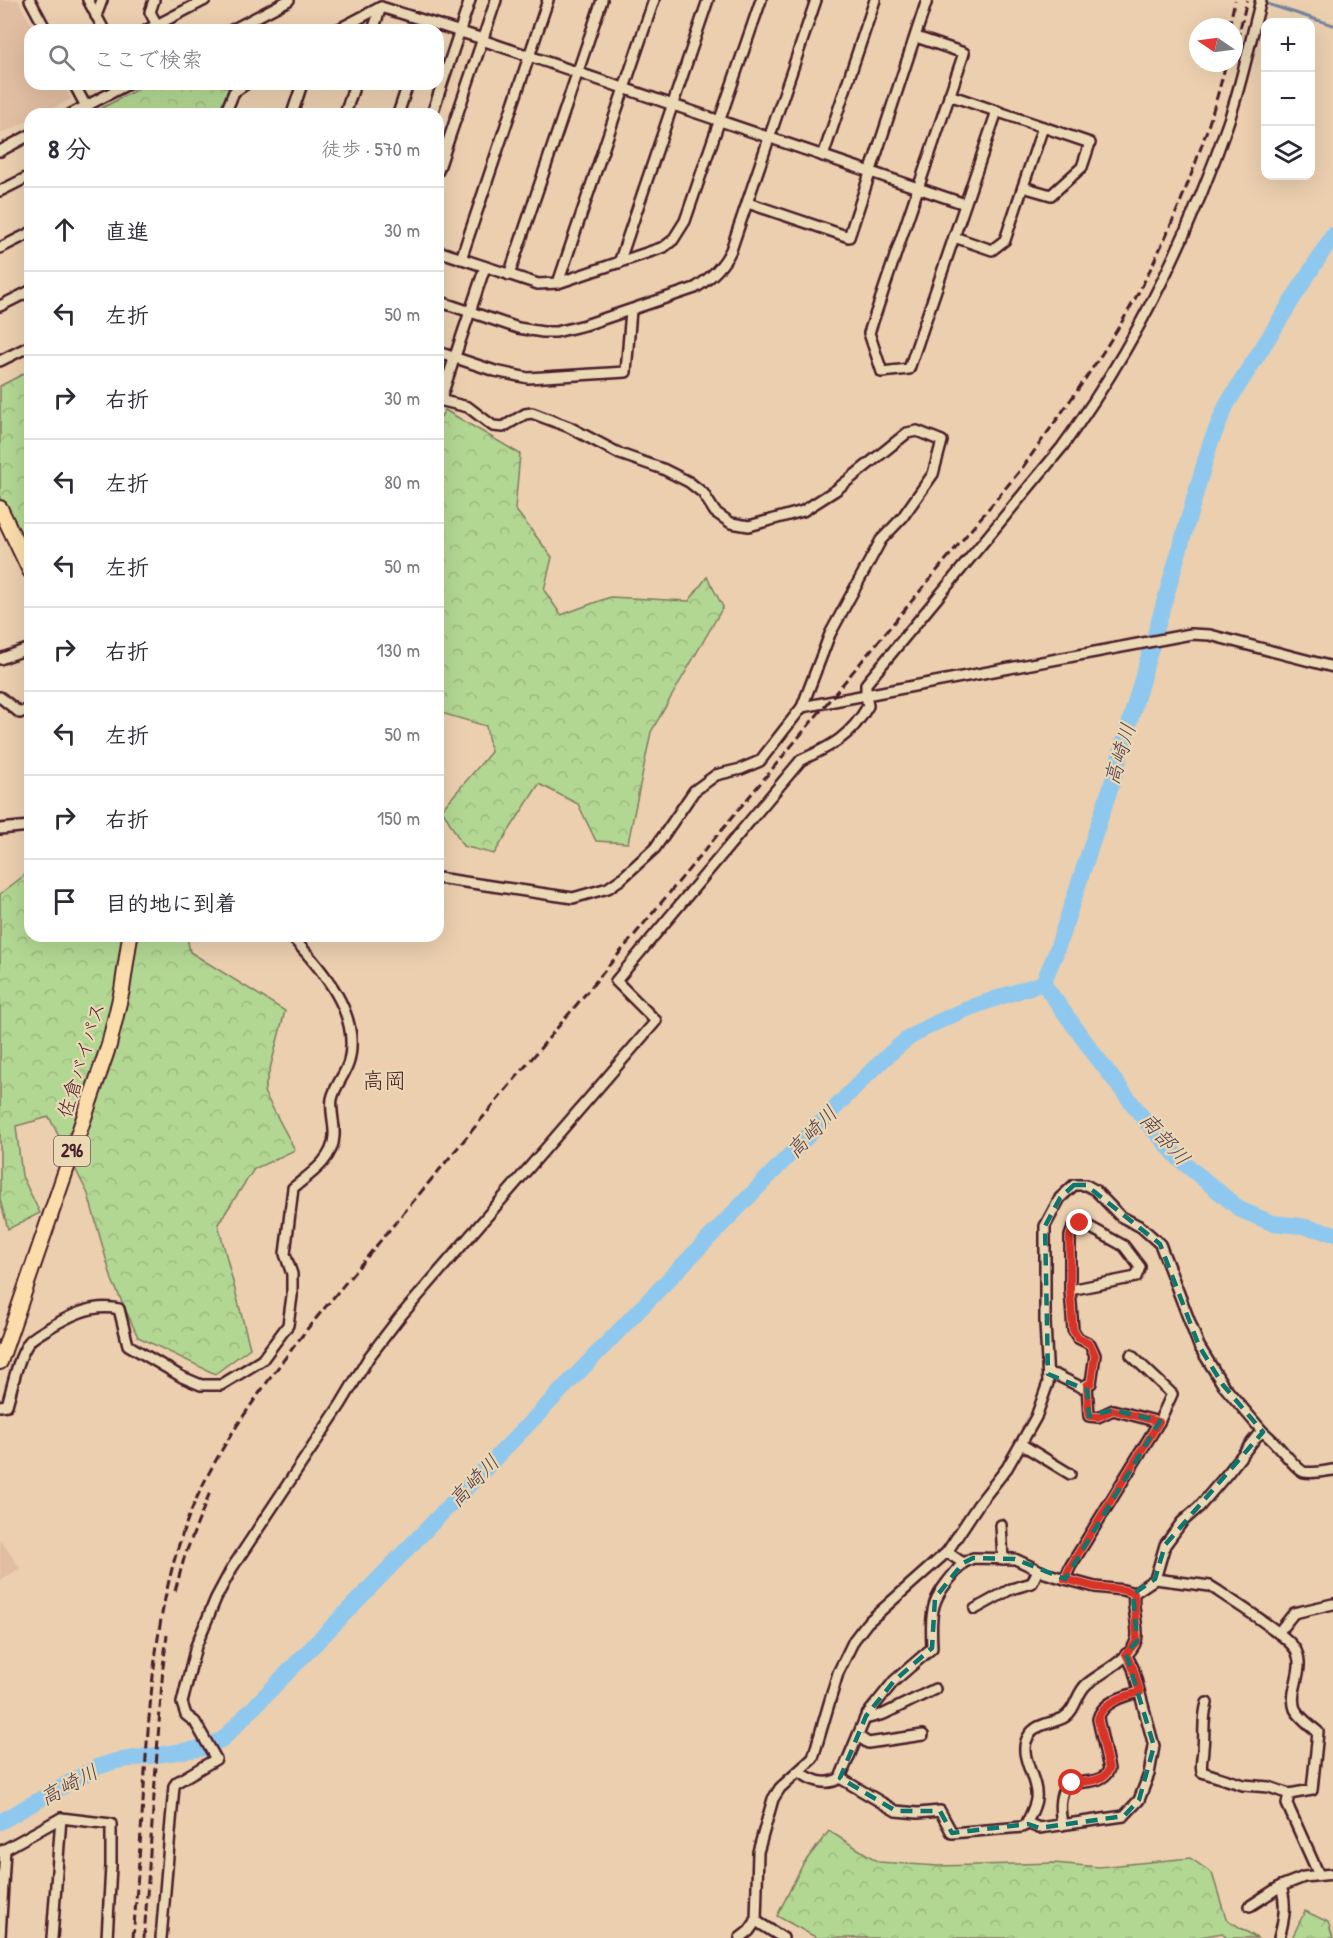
<!DOCTYPE html>
<html lang="ja">
<meta charset="utf-8">
<style>
:root{--surface:#fff;--page:#f2f2f3;--text:#2b2b33;--muted:#7c7c81;--line:#e1e1e2}
body{margin:0;font-family:"Patrick Hand","Klee One",sans-serif;background:var(--page);color:var(--text)}
.controls{position:absolute;right:18px;top:18px;display:grid;overflow:hidden;border-radius:12px;box-shadow:0 6px 24px #0002}
.controls button{width:54px;height:54px;display:grid;place-items:center;padding:0;border:0;border-bottom:2px solid var(--line);background:var(--surface);color:var(--text);font:30px sans-serif}
.compass{position:absolute;left:1189px;top:18px;width:54px;height:54px;border-radius:50%;background:var(--surface);box-shadow:0 6px 24px #0002;rotate:283deg}
.stop{position:absolute;width:18px;height:18px;margin:-14px;border:4px solid #d93025;border-radius:50%;background:#fff}
.stop.end{background:#d93025;border-color:#fff;box-shadow:0 2px 6px #0008}
.list{margin:0;padding:0;list-style:none}
h2{display:flex;justify-content:space-between;align-items:center;height:78px;margin:0;padding:0 24px;font-size:26px}
h2 small{font-size:20px;font-weight:400;color:var(--muted)}
.list li{display:grid;grid-template-columns:39px 1fr auto;gap:18px;align-items:center;box-sizing:border-box;height:84px;padding:0 24px;border-top:2px solid var(--line)}
.list b{display:block;font-size:22px;white-space:nowrap}
.list em{font-size:20px;font-style:normal;color:var(--muted)}
.icon{flex:none;width:33px;height:33px;fill:none;stroke:currentColor;stroke-width:2;stroke-linecap:round;stroke-linejoin:round}
.map{position:relative;flex:none;width:1333px;height:1938px;overflow:hidden}
.search{position:absolute;background:var(--surface);box-shadow:0 6px 24px #0002;left:24px;top:24px;width:420px;height:66px;display:flex;align-items:center;gap:15px;box-sizing:border-box;padding:0 21px;border-radius:18px;color:var(--muted);font-size:22px}
.panel{position:absolute;background:var(--surface);box-shadow:0 6px 24px #0002;left:24px;top:108px;width:420px;height:834px;border-radius:18px}
.map>svg:first-child{display:block}
.built{fill:#e1bea2}
.forest{fill:url(#forest-crowns);stroke:#7e7b5e;stroke-width:1.5}
.lines{fill:none;stroke-linecap:round;stroke-linejoin:round}
.stream{stroke:#7384a0;stroke-width:3}
.river{stroke:#8fc8ee;stroke-width:16}
.minor-casing{stroke:#4a1f2b;stroke-width:14}
.highway-casing{stroke:#4a1f2b;stroke-width:18}
.minor{stroke:#ebd9b6;stroke-width:9}
.highway{stroke:#fbddab;stroke-width:14}
.rail{stroke:#4a1f2b;stroke-width:3;stroke-dasharray:9 4.5;stroke-linecap:butt}
.route{stroke:#d93025;stroke-width:8}
.marked{fill:none;stroke:#0f766e;stroke-width:4.5;stroke-dasharray:12 8;stroke-linejoin:round}
.labels{text-anchor:middle;stroke-width:4.5;stroke-linejoin:round;paint-order:stroke}
.shield{fill:#ebd9b6;stroke:#7a5755;stroke-width:1.5}
.shield-label{font-size:18px;font-weight:bold;fill:#4a1f2b}
.street-label{font-size:20px;fill:#4a1f2b;stroke:#ebd9b6}
.water-label{font-size:21px;font-style:italic;fill:#584152;stroke:#ebd9b6}
.quarter-label{font-size:22px;fill:#4a1f2b;stroke:#ebd9b6}
</style>
<div class="map">
<svg width="1333" height="1938" viewBox="0 0 1333 1938">
<defs>
<pattern id="forest-crowns" width="20" height="18" patternUnits="userSpaceOnUse" patternTransform="scale(1.5)"><rect width="20" height="18" fill="#b2d792"/><path d="M2 6a3 3 0 1 1 6 0M12 15a3 3 0 1 1 6 0" fill="none" stroke="#9bb87e"/></pattern>
</defs>
<rect width="100%" height="100%" fill="#ebcfaf"/>
<filter id="ink" filterUnits="userSpaceOnUse"><feTurbulence type="fractalNoise" baseFrequency=".0167" numOctaves="2"/><feDisplacementMap in="SourceGraphic" scale="12" xChannelSelector="R" yChannelSelector="G"/><feConvolveMatrix kernelMatrix="1 2 1 2 8 2 1 2 1" color-interpolation-filters="sRGB"/></filter>
<g filter="url(#ink)">
<g class="built">
<path d="M 0,0 L 18,0 L 34,30 L 30,30 L 30,84 L 63,84 L 71,99 L 41,114 L 30,114 L 30,120 L 0,134 Z"/>
<path d="M 0,1539 L 20,1568 L 0,1581 Z"/>
</g>
<g class="forest">
<path d="M 147,84 L 216,84 L 231,89 L 222,114 L 100,114 L 100,109 Z"/>
<path d="M 25,373 L 30,384 L 30,560 L 0,499 L 0,386 Z"/>
<path d="M 445,410 L 520,454 L 515,509 L 552,557 L 544,590 L 561,615 L 610,597 L 689,601 L 707,577 L 723,607 L 651,732 L 628,843 L 596,841 L 578,804 L 539,784 L 494,854 L 463,846 L 442,809 L 491,752 L 486,726 L 438,712 L 438,421 Z"/>
<path d="M 30,871 L 30,936 L 187,936 L 190,952 L 285,1011 L 264,1092 L 295,1150 L 254,1169 L 218,1224 L 250,1348 L 215,1374 L 138,1337 L 112,1280 L 88,1194 L 49,1117 L 16,1126 L 22,1176 L 40,1213 L 8,1229 L 0,1200 L 0,894 Z"/>
<path d="M 829,1831 L 879,1862 L 938,1866 L 1054,1863 L 1099,1867 L 1190,1858 L 1212,1873 L 1226,1919 L 1257,1938 L 1226,1938 L 1222,1933 L 1195,1938 L 817,1938 L 777,1916 L 803,1864 Z"/>
<path d="M 1305,1911 L 1328,1922 L 1333,1938 L 1292,1938 Z"/>
</g>
<g class="lines">
<path class="stream" d="M 1255,0 L 1333,25"/>
<g class="river">
<path d="M 1043,983 L 1095,1055 L 1144,1119 L 1179,1159 L 1241,1210 L 1272,1223 L 1301,1226 L 1333,1233"/>
<path d="M 0,1822 L 97,1767 L 116,1761 L 204,1748 L 223,1739 L 867,1075 C 881,1063 894,1048 909,1038 C 950,1012 997,998 1043,983 L 1055,955 L 1112,783 L 1210,444 L 1227,404 L 1333,235"/>
</g>
<defs>
<g id="minor">
<path d="M 30,0 L 46,30"/>
<path d="M 88,0 L 104,30"/>
<path d="M 154,0 L 150,12 L 157,25"/>
<path d="M 96,16 L 102,0"/>
<path d="M 147,30 L 205,0"/>
<path d="M 232,30 L 289,0"/>
<path d="M 337,30 L 381,7 L 483,39"/>
<path d="M 373,30 L 381,7"/>
<path d="M 916,37 L 964,53 L 869,333 L 882,372 L 909,369 L 997,111"/>
<path d="M 482,40 L 965,204"/>
<path d="M 74,84 L 90,114"/>
<path d="M 949,95 L 1090,143 L 1082,167 L 1051,195 L 1023,187"/>
<path d="M 71,114 L 128,84"/>
<path d="M 225,114 L 234,92 L 246,84"/>
<path d="M 292,114 L 302,84"/>
<path d="M 345,114 L 355,84"/>
<path d="M 398,114 L 408,84"/>
<path d="M 432,114 L 470,0"/>
<path d="M 0,151 L 30,135"/>
<path d="M 823,156 L 875,0"/>
<path d="M 438,171 L 496,0"/>
<path d="M 0,191 L 30,176"/>
<path d="M 748,203 L 849,237 L 927,0"/>
<path d="M 954,237 L 992,250 L 1005,240 L 1043,127"/>
<path d="M 0,248 L 30,233"/>
<path d="M 438,251 L 538,284 L 558,283 L 664,247 L 673,240 L 685,221 L 761,0"/>
<path d="M 461,259 L 548,0"/>
<path d="M 619,263 L 708,0"/>
<path d="M 485,267 L 442,395 L 443,401 L 468,407 L 493,426 L 503,427 L 525,414 L 532,413 L 569,427 L 620,454 L 663,469 L 689,482 L 703,493 L 715,512 L 731,523 L 749,526 L 803,511 L 836,490 L 907,433 L 917,431 L 942,441 L 933,474 L 902,518 L 881,540 L 830,634 L 802,707"/>
<path d="M 509,275 L 602,0"/>
<path d="M 558,283 L 654,0"/>
<path d="M 438,301 L 518,328 L 543,332 L 556,332 L 585,325 L 695,288 C 711,278 723,267 731,250 L 816,0"/>
<path d="M 0,306 L 30,291"/>
<path d="M 438,352 L 495,371 L 528,378 L 626,372 L 631,310"/>
<path d="M 0,361 L 30,346"/>
<path d="M 0,659 L 30,648"/>
<path d="M 0,697 L 20,713 L 30,708"/>
<path d="M 0,829 L 30,826"/>
<path d="M 438,878 L 573,898 L 608,888 L 621,879 L 655,848 L 694,791 L 716,775 L 741,769 L 760,761 L 802,707 L 1191,634 L 1210,635 L 1333,667"/>
<path d="M 1131,1355 L 1172,1394 L 1159,1422"/>
<path d="M 1048,1374 L 1056,1375 L 1081,1387 L 1091,1383 L 1095,1355 L 1090,1344 L 1078,1338 L 1073,1330 L 1070,1290 L 1070,1236 L 1073,1228 L 1080,1223 L 1086,1225 L 1124,1246 L 1140,1267 L 1136,1277 L 1070,1290"/>
<path d="M 0,1406 L 7,1405 C 13,1385 17,1359 29,1342 C 32,1338 39,1334 44,1331 C 67,1317 91,1303 119,1309 L 128,1345 L 182,1377 L 201,1385 L 221,1385 L 262,1360 L 288,1325 L 292,1296 L 292,1274 L 285,1254 L 293,1188 C 310,1174 333,1160 334,1136 C 335,1124 330,1111 332,1099 C 335,1085 346,1074 349,1061 C 361,1013 321,968 291,936"/>
<path d="M 1021,1444 L 1070,1474"/>
<path d="M 1001,1525 L 1003,1559"/>
<path d="M 947,1552 L 963,1563 L 973,1558 L 1015,1559 L 1045,1573 L 1065,1579 L 1095,1587 L 1123,1590 L 1134,1593 L 1155,1579 L 1210,1586 L 1218,1591 C 1235,1603 1286,1634 1295,1649 C 1307,1668 1288,1690 1295,1709 C 1299,1717 1311,1726 1318,1732 L 1312,1790 L 1289,1794 L 1269,1787 L 1243,1785 L 1202,1772 C 1200,1764 1203,1756 1203,1748 C 1205,1731 1202,1720 1207,1703"/>
<path d="M 1065,1579 L 1070,1567 L 1159,1422 L 1113,1410 L 1098,1417 L 1089,1416 L 1087,1385"/>
<path d="M 1155,1579 L 1165,1545 L 1182,1522 L 1199,1507 L 1228,1473 L 1257,1436 L 1263,1432 C 1276,1441 1295,1469 1304,1472 C 1312,1474 1325,1471 1333,1470"/>
<path d="M 975,1609 L 1011,1589 L 1032,1583 L 1038,1570"/>
<path d="M 1278,1633 L 1294,1613 L 1333,1604"/>
<path d="M 865,1719 L 884,1714 L 935,1689"/>
<path d="M 858,1736 L 868,1743 L 923,1735"/>
<path d="M 799,1771 C 810,1780 826,1787 840,1778 L 866,1716 L 894,1681 L 932,1648 C 930,1602 933,1598 963,1563"/>
<path d="M 840,1778 L 896,1811 L 918,1813 L 940,1811 L 952,1833 L 1022,1827 L 1026,1825 C 1029,1817 1035,1808 1036,1799 C 1039,1779 1017,1756 1028,1737 C 1036,1723 1051,1724 1063,1718 C 1076,1711 1076,1693 1087,1684 C 1101,1672 1138,1656 1137,1634 C 1137,1620 1132,1606 1134,1593"/>
<path d="M 1289,1794 L 1287,1804 L 1319,1875"/>
<path d="M 1027,1823 L 1039,1828 L 1124,1816 L 1139,1800 L 1149,1774 L 1154,1746 L 1133,1668 L 1126,1654"/>
<path d="M 1062,1825 C 1060,1811 1058,1796 1067,1785 C 1080,1780 1104,1785 1109,1769 L 1098,1719 C 1102,1702 1124,1696 1139,1692"/>
<path d="M 0,1852 L 61,1818 L 111,1824 L 111,1866 L 107,1938"/>
<path d="M 1250,1906 L 1281,1886 L 1304,1877 L 1333,1874"/>
<path d="M 756,1921 L 783,1938"/>
<path d="M 0,1937 L 5,1849"/>
<path d="M 52,1938 L 61,1818"/>
<path d="M 161,1938 L 174,1786 L 177,1782 L 216,1759 L 195,1722 L 186,1715 L 182,1703 L 196,1646 L 216,1598 L 232,1568 L 341,1404 L 369,1357 L 399,1318 L 656,1021 L 616,981 L 801,760 C 832,746 851,736 868,706 L 866,695 L 866,684 L 1062,447 C 1134,349 1188,238 1228,123 C 1242,83 1250,41 1261,0"/>
<path d="M 740,1938 L 749,1931 L 756,1921 L 758,1852 L 773,1799 L 780,1788 L 813,1758 L 838,1673 L 854,1640 L 867,1623 L 947,1552 L 978,1505 L 1007,1468 L 1036,1417 L 1048,1383 L 1045,1322 L 1045,1226 L 1060,1198 L 1074,1185 L 1086,1185 L 1095,1190 L 1120,1216 L 1141,1227 L 1160,1244 L 1199,1346 L 1223,1385 L 1263,1432"/>
<path d="M 1279,1938 C 1284,1919 1287,1905 1281,1886"/>
</g>
<g id="highway">
<path d="M 0,508 L 30,571"/>
<path d="M 0,1362 L 109,1045 L 122,990 L 130,936"/>
</g>
</defs>
<use href="#minor" class="minor-casing"/>
<use href="#highway" class="highway-casing"/>
<use href="#minor" class="minor"/>
<use href="#highway" class="highway"/>
<g class="rail">
<path d="M 1229,27 L 1235,0"/>
<path d="M 1234,54 L 1247,0"/>
<path d="M 175,1591 L 185,1555 L 210,1492"/>
<path d="M 133,1938 C 138,1878 142,1817 146,1757 C 152,1675 159,1593 189,1516 C 217,1446 263,1387 308,1328 L 1023,467 C 1065,407 1111,347 1145,280 C 1179,212 1208,137 1226,63"/>
<path d="M 144,1938 L 163,1667 L 167,1635"/>
</g>
</g>
</g>
<g class="lines" filter="url(#ink)">
<path class="route" d="M 1072,1783 C 1084,1781 1104,1783 1109,1769 L 1098,1719 C 1102,1702 1125,1696 1140,1692 L 1133,1668 L 1126,1654 L 1137,1641 L 1134,1593 L 1124,1590 L 1095,1587 L 1065,1579 L 1070,1567 L 1159,1422 L 1113,1410 L 1098,1417 L 1089,1416 L 1087,1385 L 1091,1383 L 1095,1355 L 1090,1344 L 1078,1338 L 1073,1330 L 1070,1290 L 1070,1236 L 1073,1228 L 1080,1223"/>
</g>
<path class="marked" d="M 1074,1185 L 1086,1185 L 1160,1244 L 1199,1346 L 1223,1385 L 1263,1432 L 1165,1545 L 1155,1579 L 1133,1594 L 1137,1641 L 1126,1654 L 1154,1746 L 1139,1800 L 1124,1816 L 1039,1828 L 1028,1824 L 952,1833 L 940,1811 L 896,1811 L 840,1778 L 866,1716 L 894,1681 L 932,1648 L 935,1598 L 963,1563 L 973,1558 L 1015,1559 L 1065,1579 L 1160,1421 L 1113,1410 L 1089,1416 L 1087,1390 L 1048,1374 L 1045,1226 L 1060,1198 Z"/>
<g class="labels">
<rect class="shield" x="54" y="1136" width="36" height="30" rx="4.5"/>
<g class="shield-label">
<text x="72" y="1157">296</text>
</g>
<g class="street-label">
<text transform="translate(81 1060) rotate(-73)" y="7">佐倉バイパス</text>
</g>
<g class="water-label">
<text transform="translate(1120 754) rotate(-73)" y="7">高崎川</text>
<text transform="translate(812 1132) rotate(-46)" y="7">高崎川</text>
<text transform="translate(1165 1139) rotate(48)" y="7">南部川</text>
<text transform="translate(474 1481) rotate(-46)" y="7">高崎川</text>
<text transform="translate(69 1785) rotate(-28)" y="7">高崎川</text>
</g>
<g class="quarter-label">
<text x="384" y="1088">高岡</text>
</g>
</g>
</svg>
<div class="controls">
<button>+</button>
<button>−</button>
<button><svg class="icon" aria-label="layers" viewBox="0 0 24 24"><path d="M12 4l9 5-9 5-9-5zM3 14l9 5 9-5"/></svg></button>
</div>
<svg class="compass" viewBox="-18 -18 36 36"><path d="M0-13l5 13h-10z" fill="#e53935"/><path d="M0 13l5-13h-10z" fill="#7c7c81"/></svg>
<div class="stop" style="left:1072px;top:1783px"></div>
<div class="stop end" style="left:1080px;top:1223px"></div>
<div class="search"><svg class="icon" aria-label="search" viewBox="0 0 24 24"><circle cx="10" cy="10" r="6"/><path d="M15 15l6 6"/></svg>ここで検索</div>
<section class="panel">
<h2>8 分<small>徒歩 · 570 m</small></h2>
<ul class="list">
<li><svg class="icon" aria-label="ahead" viewBox="0 0 24 24"><path d="M12 20V5M6 11l6-6 6 6"/></svg><div><b>直進</b></div><em>30 m</em></li>
<li><svg class="icon" aria-label="left" viewBox="0 0 24 24"><path d="M17 20v-9H6M10 6l-5 5 5 5"/></svg><div><b>左折</b></div><em>50 m</em></li>
<li><svg class="icon" aria-label="right" viewBox="0 0 24 24"><path d="M7 20v-9h11M14 6l5 5-5 5"/></svg><div><b>右折</b></div><em>30 m</em></li>
<li><svg class="icon" aria-label="left" viewBox="0 0 24 24"><path d="M17 20v-9H6M10 6l-5 5 5 5"/></svg><div><b>左折</b></div><em>80 m</em></li>
<li><svg class="icon" aria-label="left" viewBox="0 0 24 24"><path d="M17 20v-9H6M10 6l-5 5 5 5"/></svg><div><b>左折</b></div><em>50 m</em></li>
<li><svg class="icon" aria-label="right" viewBox="0 0 24 24"><path d="M7 20v-9h11M14 6l5 5-5 5"/></svg><div><b>右折</b></div><em>130 m</em></li>
<li><svg class="icon" aria-label="left" viewBox="0 0 24 24"><path d="M17 20v-9H6M10 6l-5 5 5 5"/></svg><div><b>左折</b></div><em>50 m</em></li>
<li><svg class="icon" aria-label="right" viewBox="0 0 24 24"><path d="M7 20v-9h11M14 6l5 5-5 5"/></svg><div><b>右折</b></div><em>150 m</em></li>
<li><svg class="icon" aria-label="arrive" viewBox="0 0 24 24"><path d="M6 21V4h12l-3 4 3 4H6"/></svg><div><b>目的地に到着</b></div></li>
</ul>
</section>
</div>
